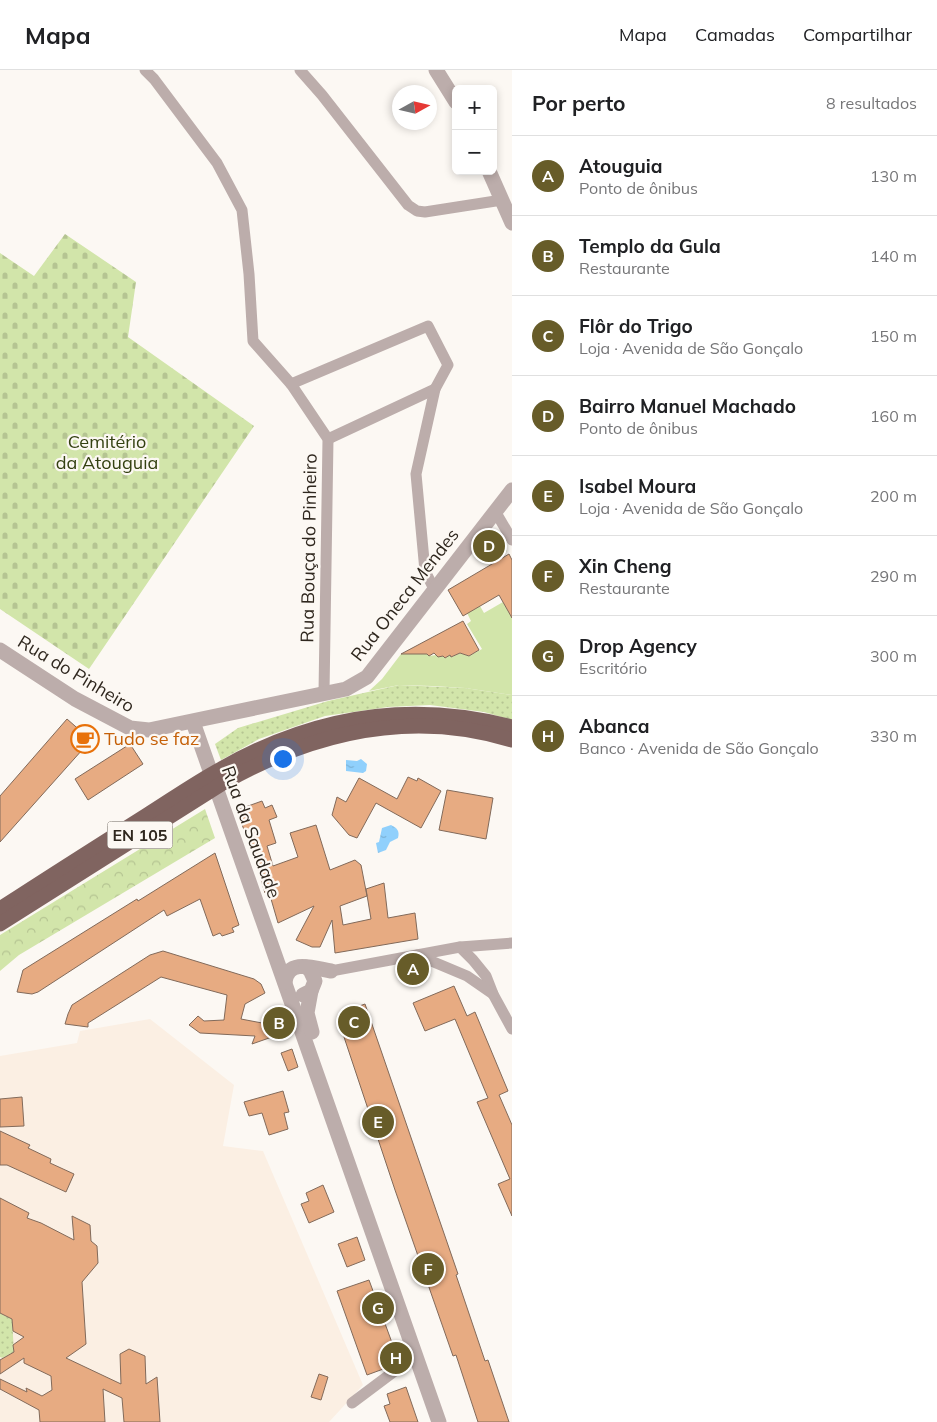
<!DOCTYPE html>
<html lang="pt">
<meta charset="utf-8">
<style>
:root{--surface:#fff;--page:#f6f6f6;--text:#202124;--muted:#757577;--line:#e0e0e0;--accent:#675c29}
body{margin:0;font-family:Mulish,sans-serif;background:var(--page);color:var(--text)}
.controls{position:absolute;right:15px;top:15px;display:grid;overflow:hidden;border-radius:8px;box-shadow:0 2px 8px #0003}
.controls button{width:45px;height:45px;display:grid;place-items:center;padding:0;border:0;border-bottom:1px solid var(--line);background:var(--surface);color:var(--text);font:25px sans-serif}
.compass{position:absolute;left:392px;top:15px;width:45px;height:45px;border-radius:50%;background:var(--surface);box-shadow:0 2px 8px #0003;rotate:82deg}
.you{position:absolute;left:282px;top:688px;width:18px;height:18px;margin:-12px;border:4px solid #fff;border-radius:50%;background:#1a73e8;box-shadow:0 0 0 8px #1a73e833}
.badge{display:grid;place-items:center;width:32px;height:32px;border-radius:50%;background:var(--accent);color:#fff;font-size:16px;font-weight:700}
.pin{position:absolute;translate:-50% -50%;border:2px solid #fff;box-shadow:0 1px 5px #0006}
.list{margin:0;padding:0;list-style:none}
h2{display:flex;justify-content:space-between;align-items:center;height:65px;margin:0;padding:0 20px;font-size:21px}
h2 small{font-size:16px;font-weight:400;color:var(--muted)}
.list li{display:grid;grid-template-columns:32px 1fr auto;gap:15px;align-items:center;box-sizing:border-box;height:80px;padding:0 20px;border-top:1px solid var(--line)}
.list b{display:block;font-size:19px;white-space:nowrap}
.list p{margin:0;font-size:16px;white-space:nowrap;color:var(--muted)}
.list em{font-size:16px;font-style:normal;color:var(--muted)}
.map{position:relative;flex:none;width:512px;height:1352px;overflow:hidden}
header{display:flex;align-items:center;gap:30px;box-sizing:border-box;height:70px;padding:0 25px;background:var(--surface);border-bottom:1px solid var(--line)}
header strong{font-size:24px}
nav{display:flex;gap:28px;margin-inline-start:auto;font-size:18px}
main{display:flex}
aside{flex:1;background:var(--surface)}
.map>svg:first-child{display:block}
.built{fill:#fbefe3}
.grass{fill:url(#grass-dots)}
.forest{fill:url(#forest-crowns)}
.cemetery{fill:url(#cemetery-stones)}
.park{fill:#d2e5aa}
.water{fill:url(#water-ripples)}
.building{fill:#e7ab82;stroke:#826a5a}
.lines{fill:none;stroke-linecap:round;stroke-linejoin:round}
.minor{stroke:#bcadab;stroke-width:11}
.tertiary{stroke:#bcadab;stroke-width:15}
.trunk{stroke:#806460;stroke-width:15}
.labels{text-anchor:middle;stroke-width:4.5;stroke-linejoin:round;paint-order:stroke}
.shield{fill:#fcf8f3;stroke:#6c665e;stroke-width:1}
.shield-label{font-size:16px;font-weight:bold;fill:#2f271e}
.park-label{font-size:18px;fill:#344111;stroke:#fcf8f3}
.street-label{font-size:18px;fill:#2f271e;stroke:#fcf8f3}
.food-label{font-size:18px;fill:#c56008;stroke:#fcf8f3;text-anchor:start}
</style>
<header>
<strong>Mapa</strong>
<nav><a>Mapa</a><a>Camadas</a><a>Compartilhar</a></nav>
</header>
<main>
<div class="map">
<svg width="512" height="1352" viewBox="0 0 512 1352">
<defs>
<pattern id="grass-dots" width="8" height="8" patternUnits="userSpaceOnUse" patternTransform="scale(1.25)"><rect width="8" height="8" fill="#d2e5aa"/><path d="M2 2h.1M6 6h.1" fill="none" stroke="#b5c492" stroke-width="1.8" stroke-linecap="round"/></pattern>
<pattern id="forest-crowns" width="20" height="18" patternUnits="userSpaceOnUse" patternTransform="scale(1.25)"><rect width="20" height="18" fill="#d2e5aa"/><path d="M2 6a3 3 0 1 1 6 0M12 15a3 3 0 1 1 6 0" fill="none" stroke="#b5c492"/></pattern>
<pattern id="cemetery-stones" width="16" height="16" patternUnits="userSpaceOnUse" patternTransform="scale(1.25)"><rect width="16" height="16" fill="#d2e5aa"/><path d="M2 7V4a2 2 0 0 1 4 0v3zM10 15v-3a2 2 0 0 1 4 0v3z" fill="#b5c492"/></pattern>
<pattern id="water-ripples" width="26" height="14" patternUnits="userSpaceOnUse" patternTransform="scale(1.25)"><rect width="26" height="14" fill="#90d0fc"/><path d="M2 4q2-2 4 0t4 0M15 11q2-2 4 0t4 0" fill="none" stroke="#7cb3d8"/></pattern>
</defs>
<rect width="100%" height="100%" fill="#fcf8f3"/>
<path class="built" d="M 150,949 L 234,1015 L 223,1076 L 263,1081 L 363,1315 L 329,1352 L 0,1352 L 0,986 L 77,973 L 80,961 Z"/>
<g class="grass">
<path d="M 498,471 L 503,473 L 507,481 L 497,487 L 490,477 Z"/>
<path d="M 399,615 L 465,618 L 512,625 L 512,650 L 484,642 L 430,635 L 388,637 L 325,646 L 259,669 L 221,690 L 215,674 L 238,658 L 328,631 Z"/>
<path d="M 0,1243 L 12,1249 L 14,1282 L 3,1288 L 0,1287 Z"/>
</g>
<path class="forest" d="M 205,739 L 215,768 L 19,885 L 0,901 L 0,865 Z"/>
<path class="cemetery" d="M 65,164 L 136,212 L 128,267 L 254,356 L 89,599 L 0,539 L 0,183 L 34,206 Z"/>
<path class="park" d="M 503,532 L 512,548 L 512,625 L 465,618 L 432,616 L 399,615 L 369,621 L 382,609 L 401,584 L 427,584 L 429,586 L 436,585 L 438,587 L 442,584 L 445,588 L 450,585 L 452,587 L 460,583 L 469,586 L 482,579 L 467,554 L 471,551 L 467,543 L 480,536 L 484,543 Z"/>
<g class="water">
<path d="M 361,689 L 367,694 L 366,701 L 363,703 L 346,701 L 346,690 L 357,691 Z"/>
<path d="M 391,755 C 397,758 400,761 398,768 L 390,772 L 386,780 L 378,783 L 376,773 L 379,772 L 382,758 Z"/>
</g>
<g class="building">
<path d="M 509,484 L 512,490 L 512,548 L 499,525 L 463,546 L 448,520 Z"/>
<path d="M 463,551 L 479,580 L 469,586 L 460,583 L 451,587 L 450,585 L 445,588 L 443,586 L 438,587 L 434,583 L 429,586 L 427,584 L 401,584 Z"/>
<path d="M 67,649 L 91,670 L 0,772 L 0,726 Z"/>
<path d="M 130,674 L 143,694 L 88,730 L 75,709 Z"/>
<path d="M 408,707 L 417,711 L 418,708 L 441,721 L 421,758 L 376,733 L 357,768 L 349,765 L 332,745 L 337,727 L 346,732 L 359,708 L 397,729 Z"/>
<path d="M 447,720 L 493,728 L 486,769 L 439,760 Z"/>
<path d="M 262,731 L 265,738 L 272,735 L 277,747 L 269,750 L 276,773 L 267,776 L 273,796 L 298,787 L 290,763 L 316,755 L 330,800 L 355,790 L 361,795 L 367,826 L 340,836 L 343,855 L 371,849 L 366,819 L 384,813 L 388,848 L 415,843 L 418,869 L 335,883 L 332,850 L 320,877 L 312,877 L 296,870 L 314,836 L 278,853 L 269,822 L 265,823 L 246,759 L 244,760 L 237,740 Z"/>
<path d="M 215,783 L 239,855 L 232,858 L 234,862 L 222,866 L 220,863 L 213,866 L 200,829 L 167,846 L 164,840 L 38,922 L 32,924 L 17,922 L 23,900 L 137,829 L 138,831 Z"/>
<path d="M 163,881 L 254,909 L 261,914 L 265,923 L 245,934 L 241,949 L 262,953 L 282,944 L 289,961 L 252,974 L 255,966 L 200,963 L 189,955 L 198,946 L 204,951 L 224,950 L 227,925 L 161,907 L 88,953 L 88,957 L 65,954 L 68,944 L 72,935 L 150,885 Z"/>
<path d="M 454,916 L 467,946 L 475,942 L 508,1021 L 499,1025 L 512,1055 L 512,1146 L 498,1114 L 510,1109 L 477,1032 L 488,1028 L 455,949 L 425,961 L 413,933 Z"/>
<path d="M 365,934 L 458,1204 L 456,1205 L 485,1291 L 488,1290 L 509,1352 L 478,1352 L 456,1285 L 453,1286 L 395,1120 L 342,961 L 352,958 L 349,949 L 354,948 L 351,939 Z"/>
<path d="M 292,979 L 298,997 L 288,1001 L 281,983 Z"/>
<path d="M 283,1021 L 289,1042 L 284,1043 L 288,1059 L 269,1065 L 262,1043 L 249,1046 L 244,1032 Z"/>
<path d="M 22,1027 L 24,1056 L 0,1057 L 0,1029 Z"/>
<path d="M 0,1061 L 30,1075 L 28,1078 L 51,1089 L 50,1093 L 74,1104 L 66,1122 L 7,1095 L 0,1095 Z"/>
<path d="M 323,1115 L 334,1142 L 309,1153 L 301,1134 L 309,1131 L 306,1123 Z"/>
<path d="M 0,1128 L 29,1143 L 27,1148 L 41,1153 L 74,1170 L 72,1146 L 90,1155 L 91,1171 L 97,1176 L 98,1193 L 82,1212 L 86,1274 L 66,1288 L 121,1314 L 120,1284 L 129,1279 L 145,1286 L 146,1314 L 157,1307 L 160,1352 L 124,1352 L 122,1328 L 103,1319 L 105,1352 L 40,1352 L 39,1340 L 0,1319 L 0,1309 L 27,1322 L 26,1318 L 42,1326 L 52,1320 L 51,1306 L 24,1293 L 24,1288 L 0,1304 L 0,1290 L 14,1282 L 13,1275 L 24,1267 L 13,1261 L 12,1249 L 0,1243 Z"/>
<path d="M 357,1167 L 365,1190 L 347,1197 L 338,1174 Z"/>
<path d="M 369,1210 L 398,1289 L 386,1298 L 367,1305 L 337,1221 Z"/>
<path d="M 319,1304 L 328,1307 L 321,1330 L 311,1327 Z"/>
<path d="M 406,1317 L 418,1352 L 390,1352 L 384,1336 L 390,1334 L 387,1324 Z"/>
</g>
<g class="lines">
<g class="minor">
<path d="M 145,0 L 154,9 L 217,93 L 242,140 L 249,204 L 253,271 L 291,314 L 328,369 L 324,623"/>
<path d="M 300,0 L 322,25 L 408,135 L 417,141 L 425,142 L 502,130"/>
<path d="M 291,314 L 428,256 L 448,295 L 435,319 L 416,404 L 425,501 L 434,519"/>
<path d="M 328,369 L 435,319"/>
<path d="M 495,441 L 512,470"/>
<path d="M 460,877 L 473,890 L 486,906 L 493,924 L 512,959"/>
<path d="M 417,885 L 467,906 L 493,924"/>
<path d="M 331,901 L 460,877 L 512,873"/>
<path d="M 352,1333 L 416,1285"/>
</g>
<g class="tertiary">
<path d="M 436,0 L 456,32"/>
<path d="M 489,101 L 512,153"/>
<path d="M 0,580 L 75,629 L 130,658 L 149,660 L 346,619 L 367,607 L 512,420"/>
<path d="M 193,652 L 439,1352"/>
<path d="M 285,912 C 288,888 314,898 331,901"/>
<path d="M 311,921 L 307,943 L 312,962"/>
<path d="M 303,925 L 311,921 L 315,911 L 310,900 L 306,897"/>
</g>
<g class="trunk">
<path d="M 0,839 C 49,807 98,776 147,745 C 171,730 195,713 221,699 C 312,647 410,630 512,657"/>
<path d="M 0,854 L 223,713 C 313,662 411,639 512,670"/>
</g>
</g>
<defs>
<symbol id="cafe-ring" viewBox="-11 -11 22 22"><circle r="9.5" fill="#fcf8f3" stroke="#e8710a" stroke-width="1.5"/><path d="M-5.5-4.5H6V0H3Q3 3.5 0 3.5H-2.5Q-5.5 3.5-5.5 0ZM3-3.2v2h1.7v-2ZM-6 4.5H4V6H-6Z" fill="#e8710a"/></symbol>
</defs>
<g fill-rule="evenodd">
<use href="#cafe-ring" x="69" y="653" width="32" height="32"/>
</g>
<g class="labels">
<rect class="shield" x="107.5" y="751.5" width="65" height="27" rx="4"/>
<g class="shield-label">
<text x="140" y="771">EN 105</text>
</g>
<g class="park-label">
<text x="107" y="378">Cemitério<tspan x="107" dy="21">da Atouguia</tspan></text>
</g>
<g class="street-label">
<text transform="translate(309 478) rotate(-89)" y="6">Rua Bouça do Pinheiro</text>
<text transform="translate(405 525) rotate(-52)" y="6">Rua Oneca Mendes</text>
<text transform="translate(76 604) rotate(31)" y="6">Rua do Pinheiro</text>
<text transform="translate(251 762) rotate(70)" y="6">Rua da Saudade</text>
</g>
<g class="food-label">
<text x="104" y="675">Tudo se faz</text>
</g>
</g>
</svg>
<div class="controls">
<button>+</button>
<button>−</button>
</div>
<svg class="compass" viewBox="-18 -18 36 36"><path d="M0-13l5 13h-10z" fill="#e53935"/><path d="M0 13l5-13h-10z" fill="#757577"/></svg>
<div class="you"></div>
<div class="pin badge" style="left:413px;top:899px">A</div>
<div class="pin badge" style="left:279px;top:953px">B</div>
<div class="pin badge" style="left:354px;top:952px">C</div>
<div class="pin badge" style="left:489px;top:476px">D</div>
<div class="pin badge" style="left:378px;top:1052px">E</div>
<div class="pin badge" style="left:428px;top:1199px">F</div>
<div class="pin badge" style="left:378px;top:1238px">G</div>
<div class="pin badge" style="left:396px;top:1288px">H</div>
</div>
<aside>
<h2>Por perto<small>8 resultados</small></h2>
<ul class="list">
<li><span class="badge">A</span><div><b>Atouguia</b><p>Ponto de ônibus</p></div><em>130 m</em></li>
<li><span class="badge">B</span><div><b>Templo da Gula</b><p>Restaurante</p></div><em>140 m</em></li>
<li><span class="badge">C</span><div><b>Flôr do Trigo</b><p>Loja · Avenida de São Gonçalo</p></div><em>150 m</em></li>
<li><span class="badge">D</span><div><b>Bairro Manuel Machado</b><p>Ponto de ônibus</p></div><em>160 m</em></li>
<li><span class="badge">E</span><div><b>Isabel Moura</b><p>Loja · Avenida de São Gonçalo</p></div><em>200 m</em></li>
<li><span class="badge">F</span><div><b>Xin Cheng</b><p>Restaurante</p></div><em>290 m</em></li>
<li><span class="badge">G</span><div><b>Drop Agency</b><p>Escritório</p></div><em>300 m</em></li>
<li><span class="badge">H</span><div><b>Abanca</b><p>Banco · Avenida de São Gonçalo</p></div><em>330 m</em></li>
</ul>
</aside>
</main>
